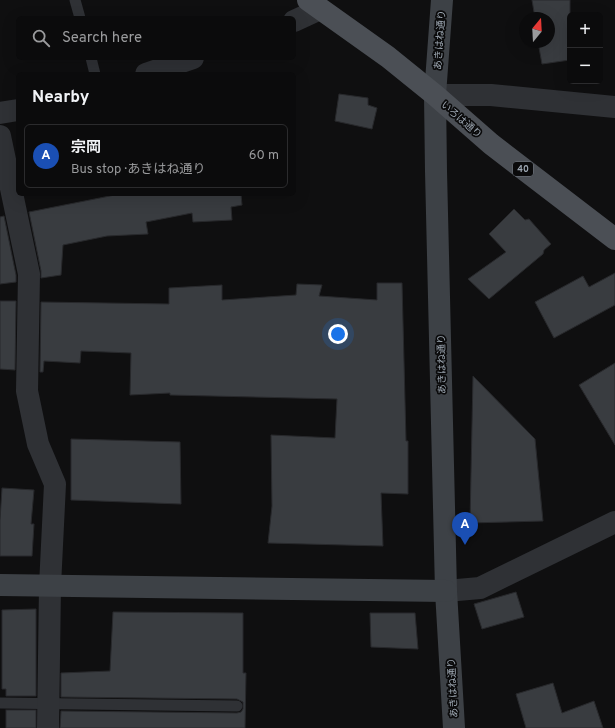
<!DOCTYPE html>
<meta charset="utf-8">
<style>
:root{--surface:#0b0b0c;--page:#19191a;--text:#f1f3f6;--muted:#9a9b9d;--line:#2b2b2d;--accent:#b45309}
body{margin:0;font-family:Overpass,"Noto Sans JP",sans-serif;background:var(--page);color:var(--text)}
.controls{position:absolute;right:12px;top:12px;display:grid;overflow:hidden;border-radius:6px;box-shadow:0 4px 16px #0002}
.controls button{width:36px;height:36px;display:grid;place-items:center;padding:0;border:0;border-bottom:1px solid var(--line);background:var(--surface);color:var(--text);font:20px sans-serif}
.compass{position:absolute;left:519px;top:12px;width:36px;height:36px;border-radius:50%;background:var(--surface);box-shadow:0 4px 16px #0002;rotate:18deg}
.you{position:absolute;left:338px;top:334px;width:14px;height:14px;margin:-10px;border:3px solid #fff;border-radius:50%;background:#1a73e8;box-shadow:0 0 0 6px #1a73e833}
.badge{display:grid;place-items:center;width:26px;height:26px;border-radius:50%;background:var(--accent);color:#fff;font-size:13px;font-weight:700}
.pin{position:absolute;translate:-50% -33px;filter:drop-shadow(0 1px 2px #0008)}
.pin::after{content:'';position:absolute;top:21px;width:14px;height:12px;background:inherit;clip-path:polygon(0 0,100% 0,50% 100%)}
.list{margin:0;padding:0;list-style:none}
h2{display:flex;justify-content:space-between;align-items:center;height:52px;margin:0;padding:0 16px;font-size:17px}
h2 small{font-size:13px;font-weight:400;color:var(--muted)}
.list li{display:grid;grid-template-columns:26px 1fr auto;gap:12px;align-items:center;box-sizing:border-box;height:64px;margin:0 8px 8px;padding:0 8px;border:1px solid var(--line);border-radius:6px}
.list b{display:block;font-size:15px;white-space:nowrap}
.list p{margin:0;font-size:13px;white-space:nowrap;color:var(--muted)}
.list em{font-size:13px;font-style:normal;color:var(--muted)}
.icon{flex:none;width:22px;height:22px;fill:none;stroke:currentColor;stroke-width:2;stroke-linecap:round;stroke-linejoin:round}
.map{position:relative;flex:none;width:615px;height:728px;overflow:hidden}
.search{position:absolute;background:var(--surface);box-shadow:0 4px 16px #0002;left:16px;top:16px;width:280px;height:44px;display:flex;align-items:center;gap:10px;box-sizing:border-box;padding:0 14px;border-radius:6px;color:var(--muted);font-size:15px}
.panel{position:absolute;background:var(--surface);box-shadow:0 4px 16px #0002;left:16px;top:72px;width:280px;height:124px;border-radius:6px}
.map>svg:first-child{display:block}
.building{fill:#393c40;stroke:#28292c}
.lines{fill:none;stroke-linecap:round;stroke-linejoin:round}
.lane{stroke:#2f3135;stroke-width:11}
.street{stroke:#2f3135;stroke-width:22}
.secondary{stroke:#3d4146;stroke-width:22}
.primary{stroke:#4b4f55;stroke-width:22}
.labels{text-anchor:middle;stroke-width:3.5;stroke-linejoin:round;paint-order:stroke}
.shield{fill:#0a0a0b;stroke:#727981;stroke-width:1}
.shield-label{font-size:9px;font-weight:bold;fill:#9ea8b3}
.street-label{font-size:10px;fill:#9ea8b3;stroke:#0a0a0b}
</style>
<div class="map">
<svg width="615" height="728" viewBox="0 0 615 728">
<rect width="100%" height="100%" fill="#0f0f10"/>
<g class="building">
<path d="M 532,0 L 570,0 L 570,60 L 542,64 L 538,42 L 549,42 L 549,18 L 535,18 Z"/>
<path d="M 339,94 L 368,98 L 368,105 L 377,108 L 372,129 L 335,121 Z"/>
<path d="M 120,194 L 241,194 L 242,205 L 231,207 L 232,220 L 193,222 L 192,213 L 146,222 L 148,234 L 107,236 L 63,245 L 61,275 L 41,278 L 41,271 L 29,212 Z"/>
<path d="M 514,209 L 525,220 L 529,219 L 551,244 L 544,250 L 543,254 L 489,299 L 468,279 L 506,252 L 489,234 Z"/>
<path d="M 4,216 L 16,275 L 16,282 L 0,284 L 0,217 Z"/>
<path d="M 615,273 L 615,305 L 554,338 L 535,302 L 583,276 L 589,287 Z"/>
<path d="M 377,283 L 402,283 L 406,441 L 408,441 L 408,494 L 381,493 L 383,546 L 268,543 L 272,506 L 271,435 L 335,438 L 337,399 L 170,395 L 170,393 L 130,395 L 131,353 L 81,351 L 80,363 L 44,361 L 43,372 L 40,372 L 41,302 L 169,304 L 169,288 L 222,285 L 222,300 L 296,295 L 297,284 L 322,285 L 319,296 L 377,300 Z"/>
<path d="M 0,301 L 16,301 L 15,370 L 0,369 Z"/>
<path d="M 615,363 L 615,445 L 579,385 Z"/>
<path d="M 473,376 L 535,439 L 543,521 L 470,523 Z"/>
<path d="M 71,439 L 180,442 L 181,504 L 71,500 Z"/>
<path d="M 2,488 L 34,490 L 31,524 L 34,524 L 32,556 L 0,556 L 0,520 Z"/>
<path d="M 516,592 L 524,617 L 482,629 L 474,604 Z"/>
<path d="M 36,609 L 36,696 L 6,696 L 6,689 L 2,689 L 2,610 Z"/>
<path d="M 113,612 L 243,613 L 243,673 L 246,673 L 245,728 L 60,728 L 61,711 L 237,713 L 241,712 L 243,709 L 243,702 L 237,699 L 61,697 L 61,673 L 110,671 Z"/>
<path d="M 370,613 L 415,613 L 418,649 L 371,647 Z"/>
<path d="M 553,683 L 562,713 L 594,701 L 603,728 L 526,728 L 516,694 Z"/>
<rect x="6" y="710" width="30" height="18"/>
</g>
<g class="lines">
<g class="lane">
<path d="M 75,0 L 80,18"/>
<path d="M 91,58 L 95,74"/>
<path d="M 0,703 L 237,706"/>
</g>
<g class="street">
<path d="M 294,21 L 320,9"/>
<path d="M 146,74 L 193,58"/>
<path d="M 435,95 L 491,95 L 615,107"/>
<path d="M 0,113 L 18,110"/>
<path d="M 0,136 L 29,274 L 27,391 L 38,444 L 55,484 L 50,586 L 48,728"/>
<path d="M 446,591 L 480,588 L 615,522"/>
</g>
<g class="secondary">
<path d="M 442,0 L 435,95 L 436,171 L 446,591 L 454,728"/>
<path d="M 0,585 L 446,591"/>
</g>
<path class="primary" d="M 308,0 L 388,57 L 435,95 L 491,144 L 615,239"/>
</g>
<g class="labels">
<rect class="shield" x="513" y="162" width="20" height="14" rx="3"/>
<g class="shield-label">
<text x="523" y="172">40</text>
</g>
<g class="street-label">
<text transform="translate(439 40) rotate(-86)" y="4">あきはね通り</text>
<text transform="translate(462 119) rotate(41)" y="4">いろは通り</text>
<text transform="translate(441 364) rotate(-91)" y="4">あきはね通り</text>
<text transform="translate(452 688) rotate(-93)" y="4">あきはね通り</text>
</g>
</g>
</svg>
<div class="controls">
<button>+</button>
<button>−</button>
</div>
<svg class="compass" viewBox="-18 -18 36 36"><path d="M0-13l5 13h-10z" fill="#e53935"/><path d="M0 13l5-13h-10z" fill="#9a9b9d"/></svg>
<div class="you"></div>
<div class="pin badge" style="left:465px;top:545px;background:#1a4fb4">A</div>
<div class="search"><svg class="icon" aria-label="search" viewBox="0 0 24 24"><circle cx="10" cy="10" r="6"/><path d="M15 15l6 6"/></svg>Search here</div>
<section class="panel">
<h2>Nearby<small></small></h2>
<ul class="list">
<li><span class="badge" style="background:#1a4fb4">A</span><div><b>宗岡</b><p>Bus stop · あきはね通り</p></div><em>60 m</em></li>
</ul>
</section>
</div>
